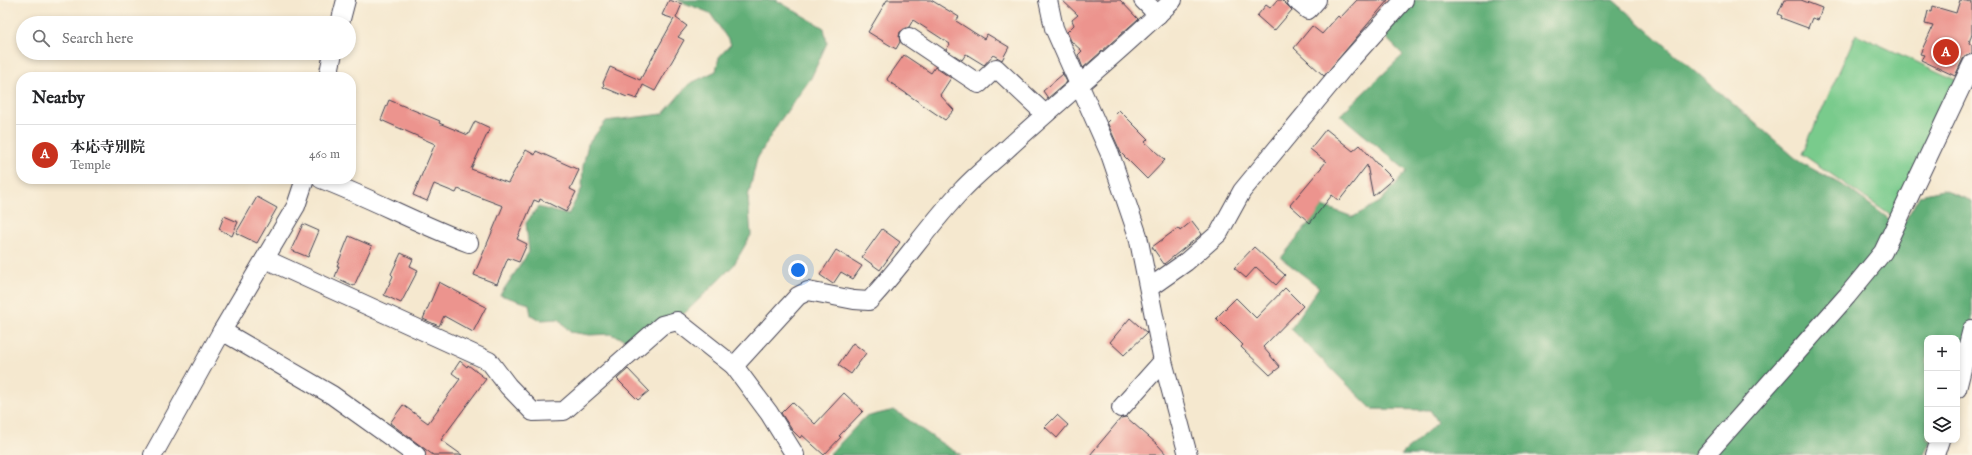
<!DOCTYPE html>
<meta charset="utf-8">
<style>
:root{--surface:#fff;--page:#f2f2f2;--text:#202124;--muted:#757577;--line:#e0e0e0;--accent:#c8321e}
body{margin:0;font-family:"IM FELL English","Noto Serif JP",serif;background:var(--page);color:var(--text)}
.controls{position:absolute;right:12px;bottom:12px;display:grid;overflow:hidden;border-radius:8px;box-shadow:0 2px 6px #0003}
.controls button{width:36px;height:36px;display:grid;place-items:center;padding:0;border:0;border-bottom:1px solid var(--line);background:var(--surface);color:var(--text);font:20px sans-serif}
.you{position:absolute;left:798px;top:270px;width:14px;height:14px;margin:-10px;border:3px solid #fff;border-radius:50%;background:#1a73e8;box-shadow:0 0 0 6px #1a73e833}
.badge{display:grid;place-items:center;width:26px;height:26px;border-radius:50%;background:var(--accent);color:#fff;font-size:13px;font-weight:700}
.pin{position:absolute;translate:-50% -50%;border:2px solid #fff;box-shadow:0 1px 4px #0006}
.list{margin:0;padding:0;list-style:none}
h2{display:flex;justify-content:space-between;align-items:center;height:52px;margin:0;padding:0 16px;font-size:17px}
h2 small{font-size:13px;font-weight:400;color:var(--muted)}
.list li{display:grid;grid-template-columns:26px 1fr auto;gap:12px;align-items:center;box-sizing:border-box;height:60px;padding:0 16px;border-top:1px solid var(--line)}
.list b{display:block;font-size:15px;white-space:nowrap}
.list p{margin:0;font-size:13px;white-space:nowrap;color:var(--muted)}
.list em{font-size:13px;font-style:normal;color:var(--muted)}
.icon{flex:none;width:22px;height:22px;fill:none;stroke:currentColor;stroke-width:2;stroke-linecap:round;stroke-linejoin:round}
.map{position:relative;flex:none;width:1972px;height:455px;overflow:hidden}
.search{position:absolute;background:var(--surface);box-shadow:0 2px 6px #0003;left:16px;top:16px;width:340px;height:44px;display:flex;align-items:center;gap:10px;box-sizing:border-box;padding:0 14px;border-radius:22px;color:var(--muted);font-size:15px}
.panel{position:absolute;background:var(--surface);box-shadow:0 2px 6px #0003;left:16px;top:72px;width:340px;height:112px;border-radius:16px}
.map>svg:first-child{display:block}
.green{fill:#79cb8c;stroke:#4e7664}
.forest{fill:#62af78;stroke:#42685a}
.building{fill:#ec948e}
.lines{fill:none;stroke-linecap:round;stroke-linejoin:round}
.minor-casing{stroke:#424051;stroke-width:20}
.minor{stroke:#fff;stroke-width:18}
</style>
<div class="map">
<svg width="1972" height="455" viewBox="0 0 1972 455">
<rect width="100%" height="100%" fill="#fcf5e5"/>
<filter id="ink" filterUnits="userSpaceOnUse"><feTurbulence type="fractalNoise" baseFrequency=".025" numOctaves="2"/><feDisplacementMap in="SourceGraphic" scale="8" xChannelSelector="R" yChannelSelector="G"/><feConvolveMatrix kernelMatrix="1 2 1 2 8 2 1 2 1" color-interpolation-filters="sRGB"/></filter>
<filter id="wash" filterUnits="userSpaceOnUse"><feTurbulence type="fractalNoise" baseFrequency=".012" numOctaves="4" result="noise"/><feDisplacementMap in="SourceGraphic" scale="16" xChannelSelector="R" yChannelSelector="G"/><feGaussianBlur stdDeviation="0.9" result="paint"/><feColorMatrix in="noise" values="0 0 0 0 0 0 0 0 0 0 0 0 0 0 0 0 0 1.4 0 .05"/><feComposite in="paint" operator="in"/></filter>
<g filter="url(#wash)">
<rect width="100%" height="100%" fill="#f5e8cf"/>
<path class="green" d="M 1856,34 L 1958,81 L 1893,217 L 1802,154 Z"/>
<g class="forest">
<path d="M 677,0 L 776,0 L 824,28 L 827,43 L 811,78 L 777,125 L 757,159 L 748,197 L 751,235 L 733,266 L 685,313 L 655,322 L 633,342 L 610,334 L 590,335 L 570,332 L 559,319 L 541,320 L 531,315 L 529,304 L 500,295 L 529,252 L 526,223 L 538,207 L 568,215 L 582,188 L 583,166 L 588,144 L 606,121 L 663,114 L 689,84 L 716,71 L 719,57 L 731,44 L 710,13 Z"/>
<path d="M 1411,0 L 1613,0 L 1800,162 L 1849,189 L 1901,228 L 1920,195 L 1943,190 L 1972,201 L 1972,326 L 1957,373 L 1957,338 L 1927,338 L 1927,440 L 1931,440 L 1924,455 L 1401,455 L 1438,422 L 1430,410 L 1372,409 L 1291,329 L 1319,287 L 1281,258 L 1323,206 L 1353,217 L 1380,202 L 1407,171 L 1340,115 L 1403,55 L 1383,35 Z"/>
<path d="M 894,410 C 917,425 937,442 961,455 L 829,455 L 865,417 Z"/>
</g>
<g id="blocks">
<g class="building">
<path d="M 669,0 L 682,4 L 676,18 L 687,26 L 678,37 L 684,40 L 655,91 L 643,85 L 637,99 L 628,96 L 627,97 L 603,87 L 604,84 L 603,83 L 610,67 L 640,80 L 674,19 L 662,15 Z"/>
<path d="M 887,0 L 931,0 L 959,17 L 956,21 L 984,39 L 987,34 L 1009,47 L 1002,60 L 993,55 L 984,65 L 966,54 L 962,60 L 946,50 L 950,44 L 913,20 L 909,27 L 900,32 L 899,37 L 900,42 L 896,49 L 868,32 Z"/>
<path d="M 1062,0 L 1120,0 L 1138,19 L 1083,68 L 1078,55 L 1082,51 L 1071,41 L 1067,32 L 1074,25 L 1072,20 L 1078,15 Z"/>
<path d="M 1277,0 L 1282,0 L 1292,10 L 1274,31 L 1257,16 L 1266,5 L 1270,8 Z"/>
<path d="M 1357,0 L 1388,0 L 1324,76 L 1294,48 L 1312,26 L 1322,34 L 1338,16 L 1340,18 Z"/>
<path d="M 1784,0 L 1801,0 L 1822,8 L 1818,20 L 1812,18 L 1808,28 L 1781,18 L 1782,16 L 1778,14 Z"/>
<path d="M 1960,0 L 1972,2 L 1972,33 L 1969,43 L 1972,45 L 1972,54 L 1966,55 L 1963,59 L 1955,76 L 1921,60 L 1924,55 L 1920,54 L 1933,26 L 1925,24 L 1928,11 L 1931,12 L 1932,6 L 1956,13 Z"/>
<path d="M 904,55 L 931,73 L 935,67 L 951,78 L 940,95 L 954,110 L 945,120 L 888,81 L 887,79 Z"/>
<path d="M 1062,72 L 1067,82 L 1048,98 L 1043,91 L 1063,74 Z"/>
<path d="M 389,100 L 440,121 L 439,123 L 468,135 L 475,121 L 490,128 L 471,169 L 508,183 L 526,150 L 535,155 L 536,151 L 579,170 L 570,189 L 576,192 L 566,212 L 540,199 L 539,202 L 534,200 L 517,239 L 527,244 L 519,262 L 508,258 L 497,284 L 474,275 L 503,206 L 458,189 L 456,193 L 434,184 L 427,201 L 413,195 L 435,144 L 381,120 Z"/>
<path d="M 1119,110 L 1148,139 L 1145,142 L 1165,160 L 1147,179 L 1121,153 L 1107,122 Z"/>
<path d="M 1326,129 L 1353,151 L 1360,145 L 1377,164 L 1378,164 L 1393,179 L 1373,196 L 1367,165 L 1339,201 L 1332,195 L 1310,223 L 1290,205 L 1326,162 L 1310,149 Z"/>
<path d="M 257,197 L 277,208 L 257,243 L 236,233 Z"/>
<path d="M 224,216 L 238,222 L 232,236 L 219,229 Z"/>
<path d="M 1192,221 L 1202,234 L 1164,264 L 1152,247 L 1178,228 L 1180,231 Z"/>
<path d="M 303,224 L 319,231 L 308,257 L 291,250 Z"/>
<path d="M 882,229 L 900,242 L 880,270 L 862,257 Z"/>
<path d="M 349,236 L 372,246 L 354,286 L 335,277 L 339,266 L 337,266 Z"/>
<path d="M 1254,247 L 1285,275 L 1276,285 L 1256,267 L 1246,278 L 1234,268 Z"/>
<path d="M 836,250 L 862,266 L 853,279 L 841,272 L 833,284 L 820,275 Z"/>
<path d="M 401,253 L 413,259 L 410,266 L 418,270 L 401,303 L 384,295 L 393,276 L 391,274 Z"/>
<path d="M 439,282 L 486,307 L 473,332 L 444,316 L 439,326 L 423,319 Z"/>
<path d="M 1285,288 L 1303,306 L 1263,347 L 1280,367 L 1270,375 L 1241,347 L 1243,345 L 1216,318 L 1236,298 L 1256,318 Z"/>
<path d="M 1130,318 L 1147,333 L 1124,355 L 1110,342 Z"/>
<path d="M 853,343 L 866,353 L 851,374 L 838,365 Z"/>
<path d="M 460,361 L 467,367 L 468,365 L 486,379 L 441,440 L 462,455 L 433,455 L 390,423 L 403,405 L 428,423 L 460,379 L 452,373 Z"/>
<path d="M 628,369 L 649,391 L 638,400 L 617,379 Z"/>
<path d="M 844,393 L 863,411 L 839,436 L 841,437 L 824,455 L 802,435 L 800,438 L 792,430 L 781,413 L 792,402 L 815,424 Z"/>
<path d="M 1057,415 L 1068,425 L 1057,438 L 1045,427 Z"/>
<path d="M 1126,417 L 1157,444 L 1167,455 L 1090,455 L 1121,418 Z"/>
</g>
</g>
</g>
<g filter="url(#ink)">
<use href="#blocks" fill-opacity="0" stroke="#424051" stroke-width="1"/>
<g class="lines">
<defs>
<g id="minor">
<path d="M 1048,0 L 1054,28 L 1110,154 L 1138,236 L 1163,361 L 1188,455"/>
<path d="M 1143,0 L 1158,15"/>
<path d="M 1296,0 L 1308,10 L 1317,0"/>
<path d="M 340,23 L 346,0"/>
<path d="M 909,37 L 979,84 L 996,68 L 1045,114"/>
<path d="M 328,77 L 333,53"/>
<path d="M 321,179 C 371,198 418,224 469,243"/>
<path d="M 265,259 L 489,361 L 508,386 L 533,412 L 564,411 L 662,325 L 677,321 L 734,366 L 798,296 L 808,291 L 854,300 L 869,301 C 902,266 929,225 962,190 C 976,175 992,162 1007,149 C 1062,98 1120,52 1173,0"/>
<path d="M 1149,288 L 1186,262 L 1219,233 L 1242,191 L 1345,66 L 1404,0"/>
<path d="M 222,331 L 332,395 L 416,455"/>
<path d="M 734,366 L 769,413 L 795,455"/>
<path d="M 1957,389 L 1972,329"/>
<path d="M 1121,408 L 1163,361"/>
<path d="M 153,455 L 222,331 L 296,206 L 305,179"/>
<path d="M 1706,455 L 1847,296 L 1883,252 L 1972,64"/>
<path d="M 1935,455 L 1940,440"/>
</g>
</defs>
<use href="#minor" class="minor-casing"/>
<use href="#minor" class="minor"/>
</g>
</g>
</svg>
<div class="controls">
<button>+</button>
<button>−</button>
<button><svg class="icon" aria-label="layers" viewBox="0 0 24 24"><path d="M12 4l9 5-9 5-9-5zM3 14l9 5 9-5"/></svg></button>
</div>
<div class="you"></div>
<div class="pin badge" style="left:1946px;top:52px">A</div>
<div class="search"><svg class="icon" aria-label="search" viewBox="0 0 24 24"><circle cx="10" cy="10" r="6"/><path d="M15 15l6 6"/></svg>Search here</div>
<section class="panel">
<h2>Nearby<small></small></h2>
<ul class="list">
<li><span class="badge">A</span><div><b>本応寺別院</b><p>Temple</p></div><em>460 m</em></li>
</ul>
</section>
</div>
